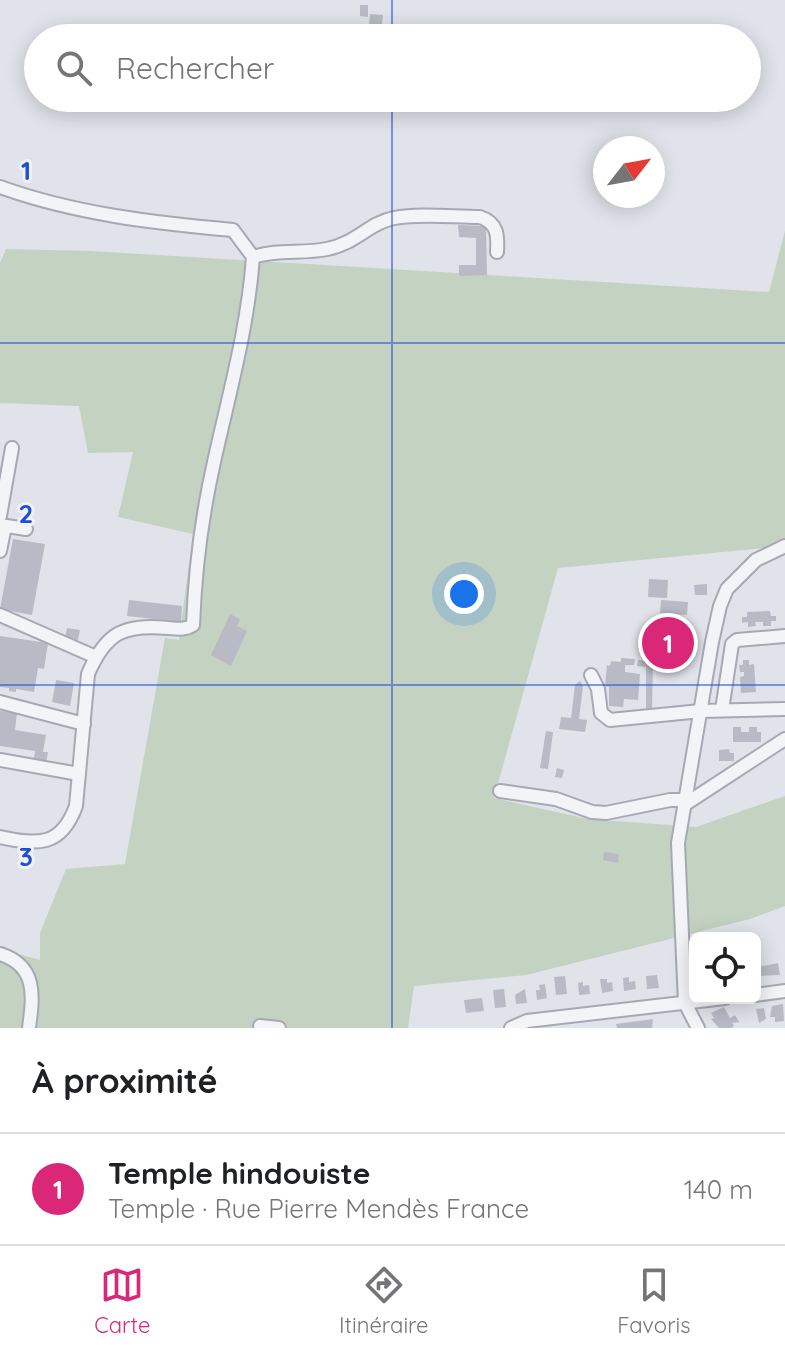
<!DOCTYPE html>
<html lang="fr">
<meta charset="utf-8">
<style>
:root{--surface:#fff;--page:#f2f2f2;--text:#202124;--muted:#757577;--line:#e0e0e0;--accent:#db2777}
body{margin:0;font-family:Quicksand,sans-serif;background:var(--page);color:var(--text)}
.controls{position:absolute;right:24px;bottom:24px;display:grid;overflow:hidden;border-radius:12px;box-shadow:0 4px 20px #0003}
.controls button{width:72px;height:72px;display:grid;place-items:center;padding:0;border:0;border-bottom:2px solid var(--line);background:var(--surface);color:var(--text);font:40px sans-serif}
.compass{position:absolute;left:593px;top:136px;width:72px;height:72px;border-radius:50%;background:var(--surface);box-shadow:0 4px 20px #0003;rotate:59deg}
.you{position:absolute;left:464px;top:594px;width:28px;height:28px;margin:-20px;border:6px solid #fff;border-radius:50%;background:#1a73e8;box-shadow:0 0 0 12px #1a73e833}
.badge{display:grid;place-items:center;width:52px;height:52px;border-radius:50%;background:var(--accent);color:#fff;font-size:26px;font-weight:700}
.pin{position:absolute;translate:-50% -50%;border:4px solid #fff;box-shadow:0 2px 8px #0006}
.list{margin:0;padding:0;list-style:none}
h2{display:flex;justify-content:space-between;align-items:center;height:104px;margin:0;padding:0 32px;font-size:34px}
h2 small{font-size:26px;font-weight:400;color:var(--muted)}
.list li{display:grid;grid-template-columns:52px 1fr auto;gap:24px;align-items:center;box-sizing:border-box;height:112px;padding:0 32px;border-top:2px solid var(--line)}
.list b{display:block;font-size:30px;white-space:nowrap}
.list p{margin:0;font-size:26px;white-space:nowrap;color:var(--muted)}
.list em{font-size:26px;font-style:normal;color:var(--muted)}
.icon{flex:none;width:44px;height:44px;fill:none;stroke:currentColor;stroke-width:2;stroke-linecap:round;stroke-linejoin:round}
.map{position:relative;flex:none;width:785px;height:1028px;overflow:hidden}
.search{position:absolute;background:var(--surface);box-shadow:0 4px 20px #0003;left:24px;right:24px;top:24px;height:88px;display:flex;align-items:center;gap:20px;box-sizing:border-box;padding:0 28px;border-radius:44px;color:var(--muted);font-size:30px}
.sheet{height:216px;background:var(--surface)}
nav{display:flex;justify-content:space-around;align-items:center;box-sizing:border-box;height:112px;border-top:2px solid var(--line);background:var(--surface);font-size:22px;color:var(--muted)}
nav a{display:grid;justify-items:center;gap:4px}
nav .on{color:var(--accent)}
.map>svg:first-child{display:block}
.green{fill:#c4d2c2}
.building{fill:#b8bbc5}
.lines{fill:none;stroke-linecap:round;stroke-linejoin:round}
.minor-casing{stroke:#a6a9b3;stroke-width:16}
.minor{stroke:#f3f4f7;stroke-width:12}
.grid{fill:none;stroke:#1d4ed8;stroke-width:2;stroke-opacity:0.55}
.grid-label{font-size:26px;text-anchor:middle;font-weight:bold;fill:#1d4ed8;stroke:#f0f2f6;stroke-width:6;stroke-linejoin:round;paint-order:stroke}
</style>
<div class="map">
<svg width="785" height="1028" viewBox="0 0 785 1028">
<rect width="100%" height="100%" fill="#e0e3e9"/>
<path class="green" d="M 785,231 L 785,546 L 558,568 L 494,798 L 588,819 L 696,827 L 785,796 L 785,906 L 750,919 L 526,975 L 414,986 L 408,1028 L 0,1028 L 0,949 L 40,960 L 40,933 L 66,869 L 125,864 L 165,638 L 179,640 L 193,534 L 118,517 L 133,452 L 88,453 L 79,406 L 0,403 L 0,263 L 6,249 L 91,251 L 769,292 Z"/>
<g class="building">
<path d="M 360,5 L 368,5 L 368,17 L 360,16 Z"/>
<path d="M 370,14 L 383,15 L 382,24 L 369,25 Z"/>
<path d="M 458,225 L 486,226 L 487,275 L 459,276 L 459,265 L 476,265 L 476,238 L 459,237 Z"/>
<path d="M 13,539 L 45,544 L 32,615 L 0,609 Z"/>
<path d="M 649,579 L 668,580 L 667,598 L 648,597 Z"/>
<path d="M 707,584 L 707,595 L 695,595 L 694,585 Z"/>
<path d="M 129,600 L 182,606 L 181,622 L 127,616 Z"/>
<path d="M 661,600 L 688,602 L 687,615 L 660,613 Z"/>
<path d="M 770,611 L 771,616 L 776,616 L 776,621 L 771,621 L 771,626 L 763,626 L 763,622 L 755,622 L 756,626 L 748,627 L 748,622 L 742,623 L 742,617 L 747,617 L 747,612 Z"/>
<path d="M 230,614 L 240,619 L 237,626 L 247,631 L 231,666 L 211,655 Z"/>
<path d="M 655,619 L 658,619 L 656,647 L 649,646 L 650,629 L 655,630 Z"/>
<path d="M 67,628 L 80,630 L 78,640 L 65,638 Z"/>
<path d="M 664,629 L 674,630 L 674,652 L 664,651 L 665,646 L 661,646 Z"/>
<path d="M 0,636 L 48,643 L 44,669 L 38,668 L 34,692 L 16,689 L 16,692 L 9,691 L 9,688 L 0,687 Z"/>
<path d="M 621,658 L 635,659 L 634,665 L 625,665 L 625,672 L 640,674 L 638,700 L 624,699 L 623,707 L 609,706 L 609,687 L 605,686 L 607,665 L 610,666 L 611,661 L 621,662 Z"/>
<path d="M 638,660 L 653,662 L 652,711 L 646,710 L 646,667 L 637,666 Z"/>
<path d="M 743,660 L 749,660 L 749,665 L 754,664 L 756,692 L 741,693 L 740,677 L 744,676 L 744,672 L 740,672 L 739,665 L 743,665 Z"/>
<path d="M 56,680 L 74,683 L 70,706 L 52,702 Z"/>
<path d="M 580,681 L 583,686 L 579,719 L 587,720 L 585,732 L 559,729 L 561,717 L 571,718 L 575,685 Z"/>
<path d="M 0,711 L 17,713 L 15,730 L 46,735 L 43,752 L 48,752 L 46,764 L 33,762 L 35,751 L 0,746 Z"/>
<path d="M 733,727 L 741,727 L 741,732 L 749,732 L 749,727 L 757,727 L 757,732 L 761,732 L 761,742 L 733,742 Z"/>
<path d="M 546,731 L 553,732 L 548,769 L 540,768 Z"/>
<path d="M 729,749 L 730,753 L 734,753 L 734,761 L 719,761 L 719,750 Z"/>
<path d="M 557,768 L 564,770 L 562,778 L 555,777 Z"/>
<path d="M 604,852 L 619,854 L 618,863 L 603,860 Z"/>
<path d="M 778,963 L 780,975 L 759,976 L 758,967 Z"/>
<path d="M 657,975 L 659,988 L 647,989 L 646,976 Z"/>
<path d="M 565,976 L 567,994 L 556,995 L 554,977 Z"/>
<path d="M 629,977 L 629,982 L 635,981 L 636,989 L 624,991 L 623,978 Z"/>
<path d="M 600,979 L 607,979 L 607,983 L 612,982 L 613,991 L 602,993 Z"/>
<path d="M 583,982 L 583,986 L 589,985 L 590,994 L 579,995 L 578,983 Z"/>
<path d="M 545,984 L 547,998 L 537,1000 L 536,990 L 540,990 L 539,985 Z"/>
<path d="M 504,989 L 506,1007 L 495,1008 L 493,990 Z"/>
<path d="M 525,989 L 527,1003 L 516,1004 L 515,995 Z"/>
<path d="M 482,998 L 484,1011 L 466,1013 L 464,1000 Z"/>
<path d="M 783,1004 L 784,1021 L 775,1022 L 775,1017 L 770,1017 L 772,1006 Z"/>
<path d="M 724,1007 L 730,1018 L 735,1015 L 739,1022 L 732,1023 L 734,1026 L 731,1028 L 719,1028 L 711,1019 L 714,1018 L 711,1013 Z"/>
<path d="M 764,1008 L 766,1019 L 759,1023 L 756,1009 Z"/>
<path d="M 653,1019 L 652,1028 L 617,1028 L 616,1024 Z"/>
</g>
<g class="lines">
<defs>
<g id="minor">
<path d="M 0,187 C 75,214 154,223 233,230 L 253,257 C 248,327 229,394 214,462 C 202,515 195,571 193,625 C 185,630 178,629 168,628 C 124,624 106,632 88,674 L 76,806 C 61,847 38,845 0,837"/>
<path d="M 253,257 C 278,249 302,254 327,249 C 355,244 369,223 394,218 C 421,213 453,217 480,217 C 498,223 498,236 497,252"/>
<path d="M 0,516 L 12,448"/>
<path d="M 0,525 L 26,529"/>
<path d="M 0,551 L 5,526"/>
<path d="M 0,615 L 96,657"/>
<path d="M 591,675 L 598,689 L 601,713 L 610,720 L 701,711 L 785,709"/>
<path d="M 0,702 L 84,724"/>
<path d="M 722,710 L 732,644 L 737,640 L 785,636"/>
<path d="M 0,760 L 79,774"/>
<path d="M 500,791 L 556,799 L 592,812 L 606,813 L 670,800 L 685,800"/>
<path d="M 684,805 L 785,739"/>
<path d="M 0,954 C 38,966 33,997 29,1028"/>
<path d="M 755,995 L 785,991"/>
<path d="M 260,1026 L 279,1028"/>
<path d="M 511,1028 L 527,1021 L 725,998"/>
<path d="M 698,1028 L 685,1003 L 678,843 L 712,642 L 720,606 L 727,589 L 756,560 L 785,546"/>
</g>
</defs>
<use href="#minor" class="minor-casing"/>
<use href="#minor" class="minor"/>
</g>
<path class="grid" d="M 392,0 L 392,38M 392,98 L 392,1028M 0,343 L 785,343M 0,685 L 785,685"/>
<g class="grid-label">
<text x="26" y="180">1</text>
<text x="26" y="523">2</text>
<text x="26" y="866">3</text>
</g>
</svg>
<div class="controls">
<button><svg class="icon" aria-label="locate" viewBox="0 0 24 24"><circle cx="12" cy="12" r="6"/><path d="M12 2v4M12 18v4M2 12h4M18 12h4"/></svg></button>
</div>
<svg class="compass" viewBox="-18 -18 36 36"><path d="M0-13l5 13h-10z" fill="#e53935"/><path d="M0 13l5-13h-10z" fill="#757577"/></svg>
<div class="you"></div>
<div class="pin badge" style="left:668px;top:643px">1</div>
<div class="search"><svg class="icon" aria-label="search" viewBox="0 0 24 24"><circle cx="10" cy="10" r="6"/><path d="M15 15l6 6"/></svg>Rechercher</div>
</div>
<section class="sheet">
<h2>À proximité<small></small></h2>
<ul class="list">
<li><span class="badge">1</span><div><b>Temple hindouiste</b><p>Temple · Rue Pierre Mendès France</p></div><em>140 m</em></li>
</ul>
</section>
<nav>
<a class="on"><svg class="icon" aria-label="map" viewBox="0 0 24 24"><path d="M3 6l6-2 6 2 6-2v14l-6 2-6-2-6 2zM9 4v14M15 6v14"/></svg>Carte</a>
<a><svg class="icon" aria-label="directions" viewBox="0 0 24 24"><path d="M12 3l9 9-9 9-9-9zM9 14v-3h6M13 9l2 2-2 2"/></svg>Itinéraire</a>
<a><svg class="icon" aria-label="saved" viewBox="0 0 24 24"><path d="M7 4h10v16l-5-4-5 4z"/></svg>Favoris</a>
</nav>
